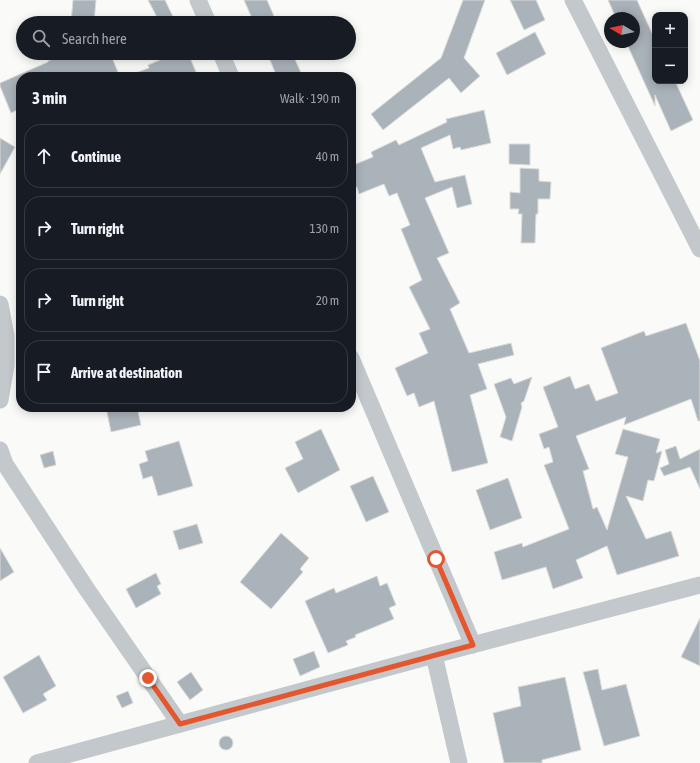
<!DOCTYPE html>
<meta charset="utf-8">
<style>
:root{--surface:#171b24;--page:#20242c;--text:#f1f3f6;--muted:#9ea1a6;--line:#363941}
body{margin:0;font-family:"Asap Condensed",sans-serif;background:var(--page);color:var(--text)}
.controls{position:absolute;right:12px;top:12px;display:grid;overflow:hidden;border-radius:8px;box-shadow:0 2px 10px #0003}
.controls button{width:36px;height:36px;display:grid;place-items:center;padding:0;border:0;border-bottom:1px solid var(--line);background:var(--surface);color:var(--text);font:20px sans-serif}
.compass{position:absolute;left:604px;top:12px;width:36px;height:36px;border-radius:50%;background:var(--surface);box-shadow:0 2px 10px #0003;rotate:279deg}
.stop{position:absolute;width:12px;height:12px;margin:-9px;border:3px solid #e4572e;border-radius:50%;background:#fff}
.stop.end{background:#e4572e;border-color:#fff;box-shadow:0 1px 4px #0008}
.list{margin:0;padding:0;list-style:none}
h2{display:flex;justify-content:space-between;align-items:center;height:52px;margin:0;padding:0 16px;font-size:17px}
h2 small{font-size:13px;font-weight:400;color:var(--muted)}
.list li{display:grid;grid-template-columns:26px 1fr auto;gap:12px;align-items:center;box-sizing:border-box;height:64px;margin:0 8px 8px;padding:0 8px;border:1px solid var(--line);border-radius:16px}
.list b{display:block;font-size:15px;white-space:nowrap}
.list em{font-size:13px;font-style:normal;color:var(--muted)}
.icon{flex:none;width:22px;height:22px;fill:none;stroke:currentColor;stroke-width:2;stroke-linecap:round;stroke-linejoin:round}
.map{position:relative;flex:none;width:700px;height:763px;overflow:hidden}
.search{position:absolute;background:var(--surface);box-shadow:0 2px 10px #0003;left:16px;top:16px;width:340px;height:44px;display:flex;align-items:center;gap:10px;box-sizing:border-box;padding:0 14px;border-radius:22px;color:var(--muted);font-size:15px}
.panel{position:absolute;background:var(--surface);box-shadow:0 2px 10px #0003;left:16px;top:72px;width:340px;height:340px;border-radius:16px}
.map>svg:first-child{display:block}
.building{fill:#aab3b9;stroke:#dcdcda}
.lines{fill:none;stroke-linecap:round;stroke-linejoin:round}
.minor{stroke:#c3c8cc;stroke-width:17}
.route{stroke:#e4572e;stroke-width:5}
</style>
<div class="map">
<svg width="700" height="763" viewBox="0 0 700 763">
<rect width="100%" height="100%" fill="#fafaf8"/>
<g class="building">
<path d="M 73,0 L 96,0 L 94,23 L 71,23 Z"/>
<path d="M 148,0 L 165,0 L 176,23 L 160,23 Z"/>
<path d="M 244,0 L 267,0 L 277,23 L 254,23 Z"/>
<path d="M 463,0 L 485,0 L 464,58 L 480,76 L 461,93 L 449,78 L 383,130 L 371,114 L 441,58 Z"/>
<path d="M 510,0 L 536,0 L 545,20 L 524,30 Z"/>
<path d="M 608,0 L 637,0 L 655,40 L 655,81 L 675,81 L 693,120 L 671,131 L 655,95 L 655,106 L 626,42 L 634,42 L 634,18 L 616,18 Z"/>
<path d="M 535,32 L 546,54 L 507,75 L 496,53 Z"/>
<path d="M 67,53 L 110,53 L 120,77 L 21,77 L 21,108 L 11,113 L 0,86 L 0,83 L 48,62 L 48,61 Z"/>
<path d="M 177,53 L 188,53 L 196,72 L 185,77 L 127,77 L 127,76 L 149,68 L 148,65 Z"/>
<path d="M 267,53 L 292,53 L 303,77 L 277,77 Z"/>
<path d="M 484,110 L 491,143 L 461,150 L 460,147 L 453,149 L 450,135 L 421,148 L 435,182 L 465,175 L 472,204 L 457,208 L 452,187 L 425,198 L 449,253 L 437,258 L 460,303 L 450,309 L 469,353 L 511,343 L 514,355 L 478,364 L 487,389 L 470,395 L 488,463 L 452,472 L 434,401 L 419,407 L 414,393 L 407,396 L 395,368 L 428,353 L 419,333 L 430,329 L 409,287 L 422,280 L 401,229 L 410,225 L 397,193 L 389,196 L 384,184 L 359,194 L 357,187 L 351,189 L 351,166 L 373,157 L 371,152 L 396,140 L 399,145 L 447,122 L 446,119 Z"/>
<path d="M 0,138 L 15,147 L 0,174 Z"/>
<path d="M 509,144 L 530,144 L 530,165 L 509,164 Z"/>
<path d="M 520,168 L 539,169 L 539,181 L 551,182 L 550,199 L 538,199 L 538,214 L 536,214 L 535,243 L 521,243 L 522,214 L 518,214 L 519,209 L 510,209 L 510,192 L 520,193 Z"/>
<path d="M 686,323 L 700,361 L 700,421 L 698,421 L 691,399 L 624,425 L 626,417 L 576,436 L 589,469 L 583,471 L 593,509 L 597,507 L 607,530 L 628,457 L 615,454 L 623,429 L 660,439 L 656,453 L 662,451 L 654,481 L 648,480 L 643,501 L 626,496 L 646,539 L 671,531 L 679,556 L 617,575 L 607,546 L 576,560 L 583,578 L 553,589 L 546,567 L 502,580 L 494,552 L 522,543 L 523,547 L 569,529 L 544,465 L 553,462 L 549,447 L 544,449 L 539,434 L 558,427 L 543,387 L 570,376 L 575,389 L 589,384 L 596,401 L 618,393 L 601,348 L 644,331 L 646,336 Z"/>
<path d="M 532,377 L 524,401 L 521,403 L 522,407 L 512,441 L 500,437 L 506,417 L 494,384 L 511,378 L 514,384 Z"/>
<path d="M 106,407 L 137,407 L 141,425 L 111,432 Z"/>
<path d="M 321,429 L 340,470 L 298,493 L 285,468 L 303,459 L 295,442 Z"/>
<path d="M 179,441 L 193,486 L 158,496 L 152,476 L 143,479 L 139,464 L 148,461 L 145,451 Z"/>
<path d="M 676,446 L 680,459 L 700,449 L 700,489 L 690,467 L 664,476 L 660,468 L 669,464 L 665,450 Z"/>
<path d="M 53,451 L 56,465 L 44,468 L 40,455 Z"/>
<path d="M 373,476 L 389,512 L 366,522 L 350,486 Z"/>
<path d="M 508,478 L 522,518 L 490,530 L 476,490 Z"/>
<path d="M 197,524 L 203,543 L 179,550 L 173,531 Z"/>
<path d="M 281,533 L 309,558 L 300,569 L 303,572 L 271,609 L 240,582 Z"/>
<path d="M 0,548 L 14,572 L 0,581 Z"/>
<path d="M 156,573 L 161,584 L 157,586 L 161,594 L 136,608 L 126,589 Z"/>
<path d="M 377,576 L 380,586 L 387,583 L 396,605 L 389,608 L 394,619 L 355,635 L 356,637 L 346,641 L 348,645 L 328,653 L 305,601 L 334,588 L 336,593 Z"/>
<path d="M 700,618 L 700,666 L 681,657 Z"/>
<path d="M 314,651 L 320,667 L 300,676 L 293,659 Z"/>
<path d="M 39,655 L 56,686 L 43,694 L 47,700 L 23,713 L 3,677 Z"/>
<path d="M 598,669 L 602,690 L 626,684 L 640,736 L 604,746 L 583,672 Z"/>
<path d="M 191,672 L 203,690 L 190,700 L 177,682 Z"/>
<path d="M 565,677 L 581,750 L 542,760 L 542,763 L 504,763 L 493,713 L 521,706 L 518,687 Z"/>
<path d="M 128,691 L 133,703 L 122,708 L 116,696 Z"/>
<circle cx="226" cy="743" r="7"/>
</g>
<g class="lines">
<g class="minor">
<path d="M 198,0 L 208,23"/>
<path d="M 573,0 L 700,249"/>
<path d="M 221,53 L 231,77"/>
<path d="M 0,304 L 6,336 L 6,365 L 0,400"/>
<path d="M 351,358 L 473,645"/>
<path d="M 0,450 L 5,464 L 86,588 L 180,724"/>
<path d="M 434,655 L 459,763"/>
<path d="M 37,763 L 434,655 L 700,585"/>
</g>
</g>
<g class="lines">
<path class="route" d="M 148,678 L 180,724 L 473,645 L 436,559"/>
</g>
</svg>
<div class="controls">
<button>+</button>
<button>−</button>
</div>
<svg class="compass" viewBox="-18 -18 36 36"><path d="M0-13l5 13h-10z" fill="#e53935"/><path d="M0 13l5-13h-10z" fill="#9ea1a6"/></svg>
<div class="stop" style="left:436px;top:559px"></div>
<div class="stop end" style="left:148px;top:678px"></div>
<div class="search"><svg class="icon" aria-label="search" viewBox="0 0 24 24"><circle cx="10" cy="10" r="6"/><path d="M15 15l6 6"/></svg>Search here</div>
<section class="panel">
<h2>3 min<small>Walk · 190 m</small></h2>
<ul class="list">
<li><svg class="icon" aria-label="ahead" viewBox="0 0 24 24"><path d="M12 20V5M6 11l6-6 6 6"/></svg><div><b>Continue</b></div><em>40 m</em></li>
<li><svg class="icon" aria-label="right" viewBox="0 0 24 24"><path d="M7 20v-9h11M14 6l5 5-5 5"/></svg><div><b>Turn right</b></div><em>130 m</em></li>
<li><svg class="icon" aria-label="right" viewBox="0 0 24 24"><path d="M7 20v-9h11M14 6l5 5-5 5"/></svg><div><b>Turn right</b></div><em>20 m</em></li>
<li><svg class="icon" aria-label="arrive" viewBox="0 0 24 24"><path d="M6 21V4h12l-3 4 3 4H6"/></svg><div><b>Arrive at destination</b></div></li>
</ul>
</section>
</div>
